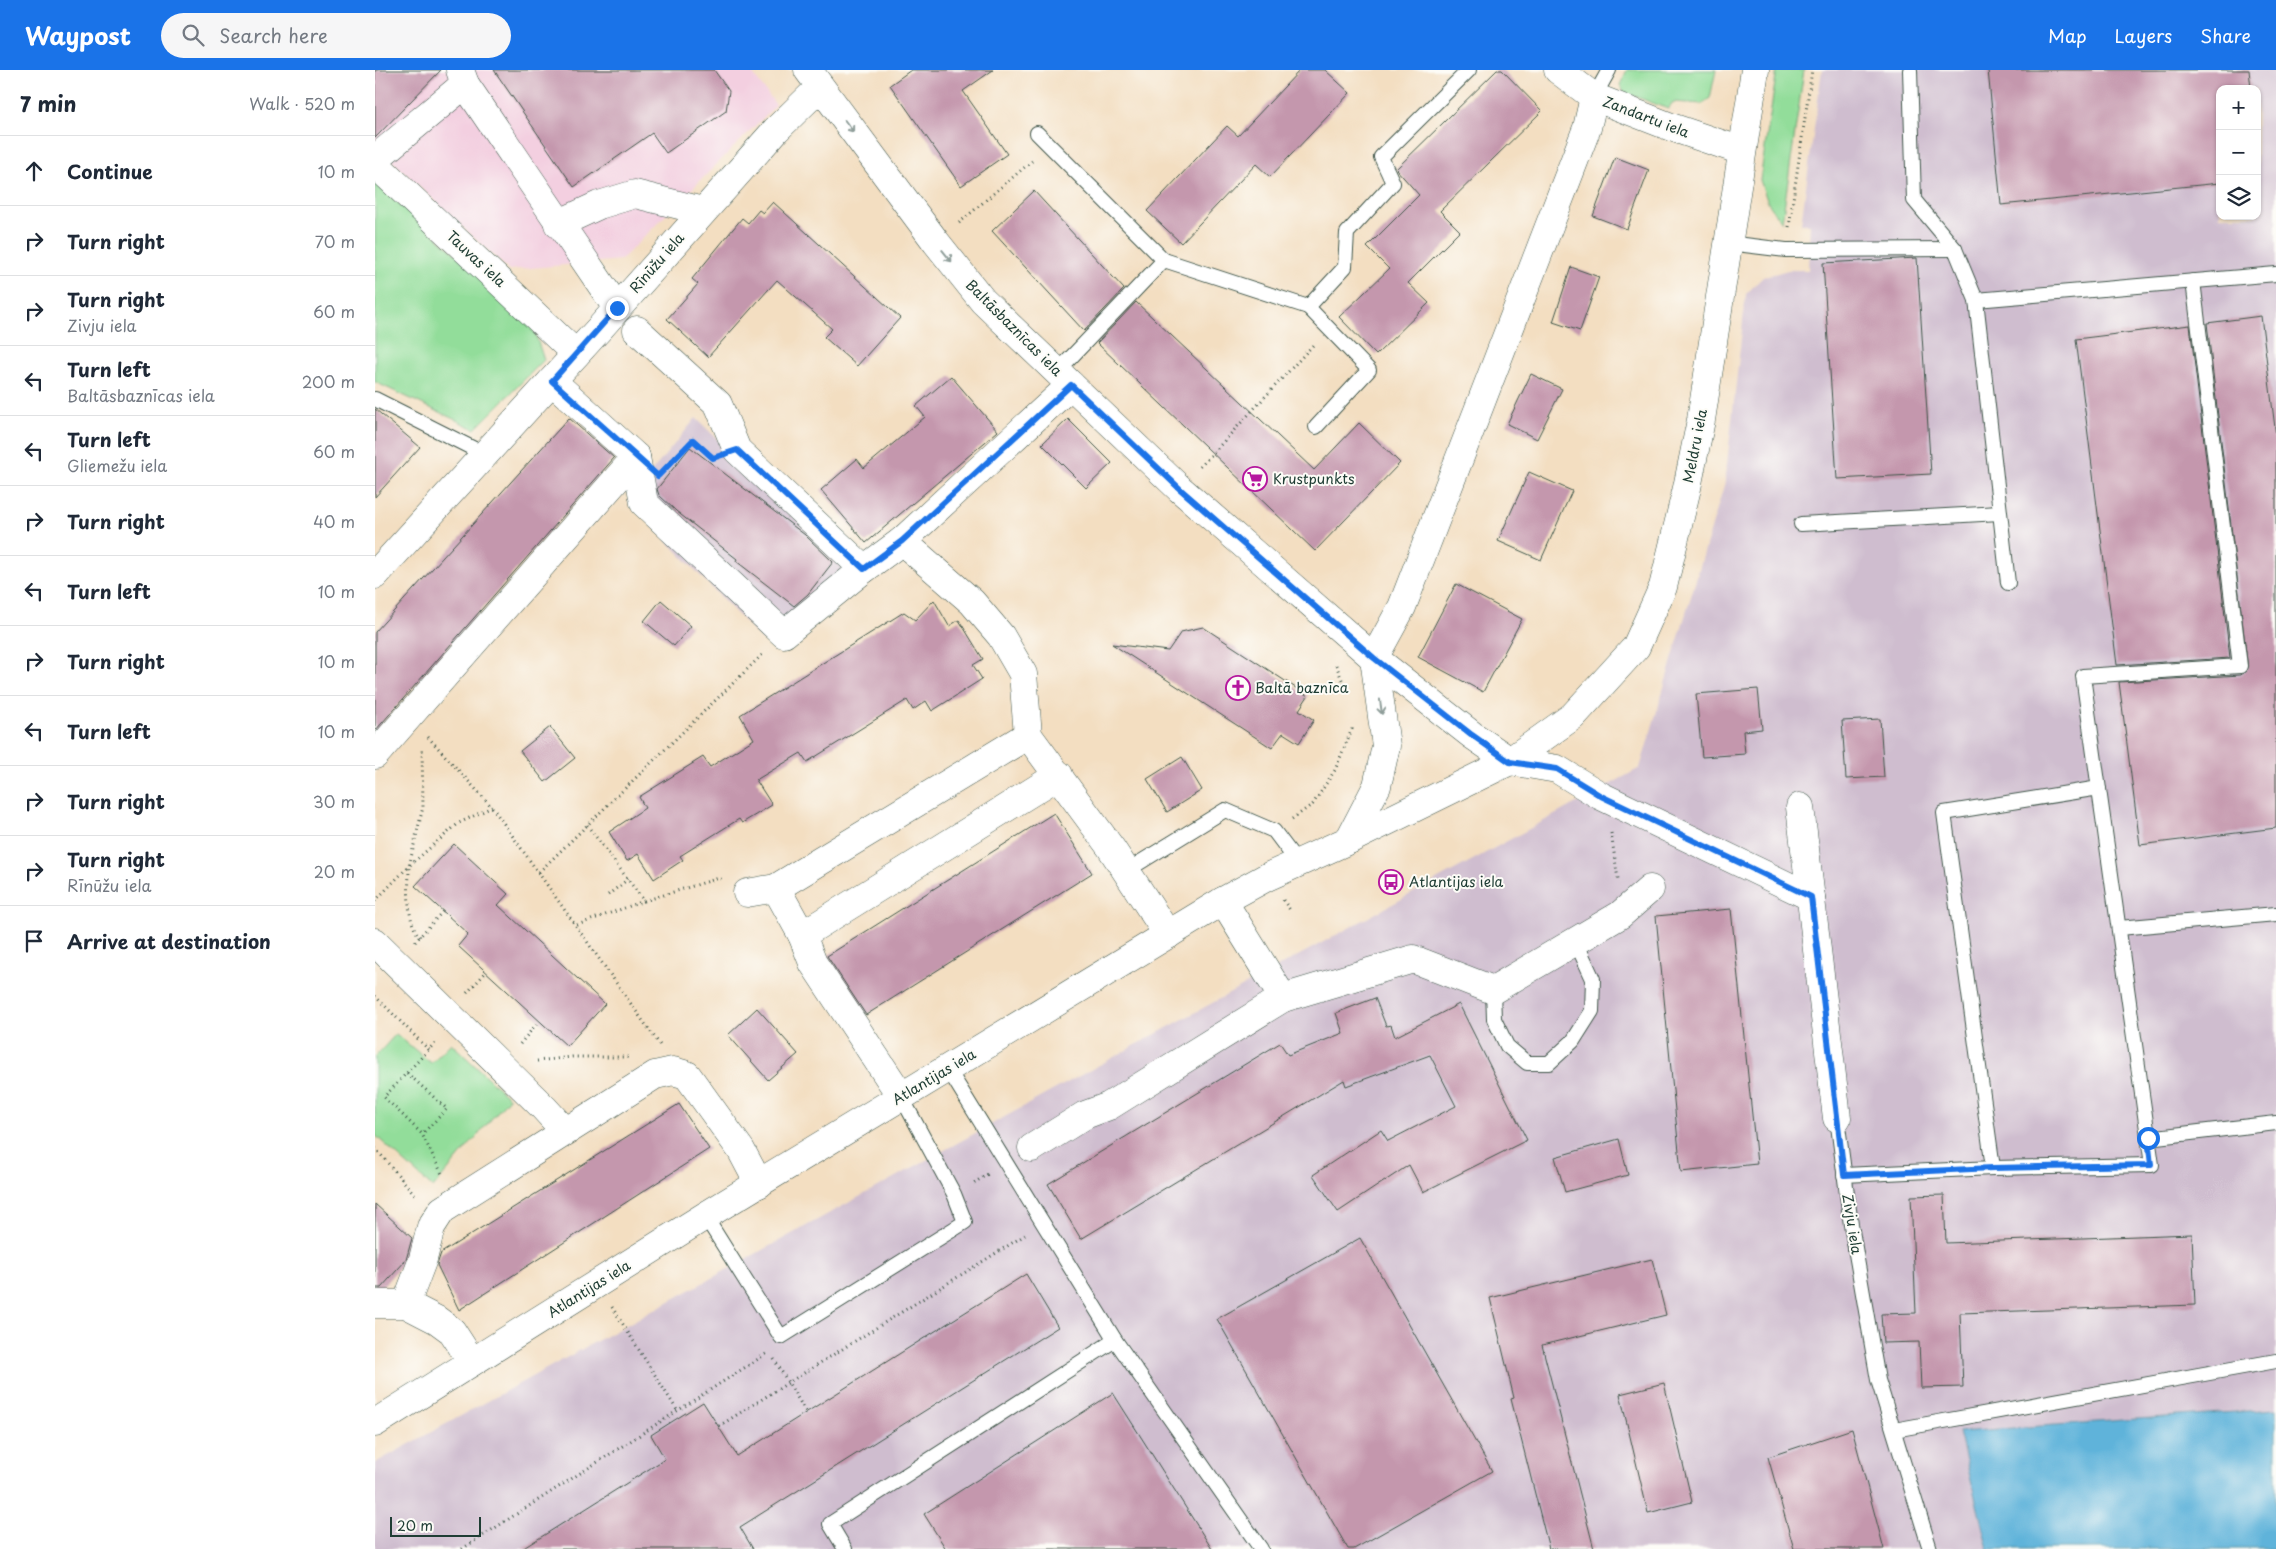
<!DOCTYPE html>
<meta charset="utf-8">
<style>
:root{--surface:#fff;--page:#f6f6f7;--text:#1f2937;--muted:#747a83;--line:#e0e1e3;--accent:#1a73e8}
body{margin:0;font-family:"Playpen Sans",sans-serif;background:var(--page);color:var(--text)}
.controls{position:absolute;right:15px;top:15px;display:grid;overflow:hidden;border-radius:10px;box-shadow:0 1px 4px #0004}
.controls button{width:45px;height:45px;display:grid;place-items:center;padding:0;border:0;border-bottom:1px solid var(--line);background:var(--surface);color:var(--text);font:25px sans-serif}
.scale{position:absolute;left:15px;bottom:12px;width:91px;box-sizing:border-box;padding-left:5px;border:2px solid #1f3d34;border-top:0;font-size:14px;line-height:18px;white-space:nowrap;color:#1f3d34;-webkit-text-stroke:4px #fdfcf7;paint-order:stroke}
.stop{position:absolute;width:15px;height:15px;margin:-11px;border:4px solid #1a73e8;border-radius:50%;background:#fff}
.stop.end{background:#1a73e8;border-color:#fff;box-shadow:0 1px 5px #0008}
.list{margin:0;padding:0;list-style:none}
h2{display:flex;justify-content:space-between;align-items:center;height:65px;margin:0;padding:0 20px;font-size:21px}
h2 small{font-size:16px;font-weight:400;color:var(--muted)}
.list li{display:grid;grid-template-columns:32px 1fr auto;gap:15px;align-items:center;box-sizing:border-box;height:70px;padding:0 20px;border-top:1px solid var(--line)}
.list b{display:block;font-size:19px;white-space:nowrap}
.list p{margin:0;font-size:16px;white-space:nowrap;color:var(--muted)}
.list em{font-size:16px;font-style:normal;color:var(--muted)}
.icon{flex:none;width:28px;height:28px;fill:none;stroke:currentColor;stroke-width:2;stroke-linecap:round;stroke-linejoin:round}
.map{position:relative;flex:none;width:1901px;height:1479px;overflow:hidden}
header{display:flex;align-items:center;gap:30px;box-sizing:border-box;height:70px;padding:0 25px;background:var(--accent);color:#fff}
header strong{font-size:24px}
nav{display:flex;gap:28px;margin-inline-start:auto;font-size:18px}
.search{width:350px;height:45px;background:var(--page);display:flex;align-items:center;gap:12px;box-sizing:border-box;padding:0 18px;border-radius:28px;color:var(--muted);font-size:19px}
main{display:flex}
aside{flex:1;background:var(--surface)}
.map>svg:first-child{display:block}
.built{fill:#f3cfe0}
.industrial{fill:#cfbdcf;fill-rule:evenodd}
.green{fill:#92dd9a;stroke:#588d67}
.water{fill:#5eb3da;stroke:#3e7887}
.building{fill:#c497ad}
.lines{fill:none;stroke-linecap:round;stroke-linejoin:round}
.service-casing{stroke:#3f5549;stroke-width:16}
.minor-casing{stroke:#3f5549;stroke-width:29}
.secondary-casing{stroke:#3f5549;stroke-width:29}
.path{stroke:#3f5549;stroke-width:3;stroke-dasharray:1 4;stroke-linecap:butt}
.service{stroke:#fff;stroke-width:14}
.minor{stroke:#fff;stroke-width:28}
.secondary{stroke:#fff;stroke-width:28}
.oneway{stroke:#8f9e9a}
.route{stroke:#1a73e8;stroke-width:6}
.labels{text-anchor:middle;stroke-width:4;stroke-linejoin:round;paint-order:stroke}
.street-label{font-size:14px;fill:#1f3d34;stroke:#fdfcf7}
.poi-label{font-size:14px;fill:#1f3d34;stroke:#fdfcf7;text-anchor:start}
</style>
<header>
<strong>Waypost</strong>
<div class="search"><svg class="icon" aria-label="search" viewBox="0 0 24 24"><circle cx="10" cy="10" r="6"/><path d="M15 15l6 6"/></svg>Search here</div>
<nav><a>Map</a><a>Layers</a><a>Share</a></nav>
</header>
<main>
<aside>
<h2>7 min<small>Walk · 520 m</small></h2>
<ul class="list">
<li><svg class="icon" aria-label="ahead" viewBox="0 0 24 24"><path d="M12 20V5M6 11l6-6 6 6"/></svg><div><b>Continue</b></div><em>10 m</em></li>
<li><svg class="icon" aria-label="right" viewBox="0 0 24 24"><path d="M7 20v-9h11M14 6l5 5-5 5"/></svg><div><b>Turn right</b></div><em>70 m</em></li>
<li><svg class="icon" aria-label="right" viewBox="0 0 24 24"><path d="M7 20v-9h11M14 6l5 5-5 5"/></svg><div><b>Turn right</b><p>Zivju iela</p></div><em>60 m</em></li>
<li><svg class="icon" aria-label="left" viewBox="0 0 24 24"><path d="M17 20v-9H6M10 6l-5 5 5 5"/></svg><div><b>Turn left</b><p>Baltāsbaznīcas iela</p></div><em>200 m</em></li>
<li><svg class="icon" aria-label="left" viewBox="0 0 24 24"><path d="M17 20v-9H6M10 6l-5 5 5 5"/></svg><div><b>Turn left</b><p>Gliemežu iela</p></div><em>60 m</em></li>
<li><svg class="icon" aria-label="right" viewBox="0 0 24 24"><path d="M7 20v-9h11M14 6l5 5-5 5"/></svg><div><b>Turn right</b></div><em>40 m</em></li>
<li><svg class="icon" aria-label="left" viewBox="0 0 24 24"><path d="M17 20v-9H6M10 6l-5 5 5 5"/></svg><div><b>Turn left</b></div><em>10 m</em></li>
<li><svg class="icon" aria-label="right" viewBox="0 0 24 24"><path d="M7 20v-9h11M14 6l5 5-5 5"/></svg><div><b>Turn right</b></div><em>10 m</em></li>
<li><svg class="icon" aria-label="left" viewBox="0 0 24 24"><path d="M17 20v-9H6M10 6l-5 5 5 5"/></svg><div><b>Turn left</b></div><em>10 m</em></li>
<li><svg class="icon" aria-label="right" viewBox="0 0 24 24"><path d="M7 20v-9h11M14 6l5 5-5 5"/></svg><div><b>Turn right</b></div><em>30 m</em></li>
<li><svg class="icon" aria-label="right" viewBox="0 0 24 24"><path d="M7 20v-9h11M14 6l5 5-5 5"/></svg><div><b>Turn right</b><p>Rīnūžu iela</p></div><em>20 m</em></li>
<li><svg class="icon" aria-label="arrive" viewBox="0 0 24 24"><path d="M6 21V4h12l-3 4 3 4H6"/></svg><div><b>Arrive at destination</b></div></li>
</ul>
</aside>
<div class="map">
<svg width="1901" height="1479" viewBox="0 0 1901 1479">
<rect width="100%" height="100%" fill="#fdfcf7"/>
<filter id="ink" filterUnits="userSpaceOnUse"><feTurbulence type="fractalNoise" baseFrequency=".02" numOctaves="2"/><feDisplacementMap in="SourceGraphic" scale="10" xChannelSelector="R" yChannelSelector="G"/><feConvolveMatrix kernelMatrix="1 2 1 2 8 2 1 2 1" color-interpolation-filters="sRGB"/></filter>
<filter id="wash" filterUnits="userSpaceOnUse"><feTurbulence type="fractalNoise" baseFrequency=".0096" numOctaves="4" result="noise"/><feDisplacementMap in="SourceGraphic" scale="20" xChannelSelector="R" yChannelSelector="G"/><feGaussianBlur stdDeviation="1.12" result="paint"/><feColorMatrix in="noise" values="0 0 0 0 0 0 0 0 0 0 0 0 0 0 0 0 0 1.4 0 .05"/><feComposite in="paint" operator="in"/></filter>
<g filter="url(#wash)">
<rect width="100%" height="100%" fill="#f3dec1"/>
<path class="built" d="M 0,0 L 375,0 L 401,35 L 246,190 L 134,200 L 17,91 L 0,78 Z"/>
<g class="industrial">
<path d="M 1447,0 L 1901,0 L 1901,1339 L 1585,1362 L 1613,1479 L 0,1479 L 0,1393 L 1265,698 L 1350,412 L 1371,224 L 1388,207 L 1413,200 L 1433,200 L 1435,154 L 1426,154 ZM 1845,19 L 1882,19 L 1882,146 L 1845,146 Z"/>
<path d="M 321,348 L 476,501 L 388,571 L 253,430 Z"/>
</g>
<g class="green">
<path d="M 1252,0 L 1341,0 L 1335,28 L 1328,34 L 1298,32 L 1293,39 L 1249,22 L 1245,15 Z"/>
<path d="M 1402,0 L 1429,0 L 1407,152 L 1393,133 L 1385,110 Z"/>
<path d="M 0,112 L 156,251 L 169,290 L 100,359 L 0,312 Z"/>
<path d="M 21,964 L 56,993 L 76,973 L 134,1028 L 58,1118 L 0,1065 L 0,987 Z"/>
</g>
<path class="water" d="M 1901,1339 L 1901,1479 L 1613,1479 L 1584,1362 Z"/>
<g id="blocks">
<g class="building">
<path d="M 0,0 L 66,0 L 0,68 Z"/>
<path d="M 119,0 L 339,0 L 354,21 L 351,41 L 291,83 L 277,63 L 199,117 Z"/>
<path d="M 536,0 L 618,0 L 588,21 L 632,84 L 586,116 L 515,15 Z"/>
<path d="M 925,0 L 950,0 L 975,23 L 895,107 L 881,94 L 806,173 L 772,141 L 852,56 L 863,66 Z"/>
<path d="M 1122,0 L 1127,0 L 1167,41 L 1065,141 L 1085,161 L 1033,213 L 1054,233 L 1001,285 L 964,247 L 1014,199 L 992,177 L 1044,125 L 1021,99 Z"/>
<path d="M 1613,0 L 1874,0 L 1876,19 L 1845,19 L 1845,113 L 1626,135 Z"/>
<path d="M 1240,87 L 1274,100 L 1252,159 L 1218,146 Z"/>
<path d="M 659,121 L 749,219 L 709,261 L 617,161 Z"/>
<path d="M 398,132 L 525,248 L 482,296 L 449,267 L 457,259 L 402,210 L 333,287 L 292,249 L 323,214 L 317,209 L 367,148 L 373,153 L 384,140 L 388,143 Z"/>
<path d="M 1542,188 L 1556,404 L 1462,409 L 1448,193 Z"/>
<path d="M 1196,197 L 1224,207 L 1205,261 L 1178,252 Z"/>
<path d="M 761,232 L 939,400 L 984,353 L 1025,393 L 940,481 L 722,273 Z"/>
<path d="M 1886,246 L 1901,366 L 1901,758 L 1765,775 L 1744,612 L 1866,605 L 1873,599 L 1832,253 Z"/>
<path d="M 1815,255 L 1855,588 L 1742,595 L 1701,269 Z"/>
<path d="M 1156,304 L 1187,319 L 1162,369 L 1132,354 Z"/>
<path d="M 576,306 L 623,361 L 491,473 L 446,420 L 482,389 L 489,398 L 550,347 L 541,336 Z"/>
<path d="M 0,339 L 45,377 L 0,427 Z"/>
<path d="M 194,348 L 239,388 L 0,661 L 0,562 Z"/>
<path d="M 693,349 L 737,393 L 711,418 L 667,374 Z"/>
<path d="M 315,377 L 430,465 L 458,492 L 433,524 L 419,536 L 361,491 L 362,489 L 301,441 L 284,425 L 282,419 Z"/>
<path d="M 1154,402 L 1197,421 L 1166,490 L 1123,471 Z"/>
<path d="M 1081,514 L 1147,549 L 1108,622 L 1043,587 Z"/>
<path d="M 286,530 L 316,556 L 299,576 L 269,551 Z"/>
<path d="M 559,530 L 574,556 L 584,550 L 608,589 L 598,595 L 607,609 L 557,641 L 551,631 L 538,640 L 532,630 L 432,692 L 426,683 L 381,710 L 397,735 L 367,753 L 364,749 L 305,786 L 308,790 L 279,809 L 263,784 L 252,791 L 234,762 L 270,738 L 264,727 L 328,687 L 335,697 L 379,669 L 365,645 L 529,542 L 540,550 Z"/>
<path d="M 828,557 L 933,626 L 924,640 L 939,650 L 924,673 L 908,663 L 897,678 L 737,574 L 793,581 L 806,562 Z"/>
<path d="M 1383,619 L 1387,659 L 1368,661 L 1370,684 L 1327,687 L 1321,624 Z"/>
<path d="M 1505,649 L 1509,707 L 1471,709 L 1467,651 Z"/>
<path d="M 175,657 L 200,688 L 170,712 L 145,681 Z"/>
<path d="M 807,687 L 827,720 L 792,742 L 772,709 Z"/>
<path d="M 679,743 L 717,803 L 491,945 L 452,886 Z"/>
<path d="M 79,774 L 133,824 L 123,835 L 230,934 L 192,976 L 83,876 L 93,864 L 40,816 Z"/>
<path d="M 1356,839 L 1382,1094 L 1306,1102 L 1281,846 Z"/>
<path d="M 1000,928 L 1011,956 L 1016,955 L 1020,967 L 1084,934 L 1152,1070 L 1048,1122 L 1034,1095 L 963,1142 L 938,1105 L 1006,1060 L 1013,1071 L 1081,1036 L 1055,985 L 971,1016 L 969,1010 L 706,1169 L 673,1114 L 905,973 L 913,985 L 968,963 L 961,943 Z"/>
<path d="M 382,938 L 423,984 L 393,1010 L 353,965 Z"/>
<path d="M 304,1034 L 334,1079 L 84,1240 L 62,1195 L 66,1183 Z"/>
<path d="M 1244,1069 L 1253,1105 L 1190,1122 L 1180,1087 Z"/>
<path d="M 1569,1125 L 1571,1173 L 1817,1164 L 1820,1235 L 1585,1243 L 1588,1317 L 1546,1318 L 1544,1272 L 1508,1273 L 1506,1244 L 1541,1243 L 1536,1126 Z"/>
<path d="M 0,1134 L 37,1168 L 31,1190 L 6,1218 L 0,1218 Z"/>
<path d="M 985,1168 L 1117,1401 L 979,1479 L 973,1479 L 842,1249 Z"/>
<path d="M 1277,1189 L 1291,1245 L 1167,1275 L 1219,1479 L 1174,1479 L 1136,1329 L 1139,1328 L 1115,1228 Z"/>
<path d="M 651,1204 L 683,1257 L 365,1457 L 378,1479 L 147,1479 L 290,1389 L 276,1365 L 328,1332 L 362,1386 Z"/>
<path d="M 1289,1313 L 1317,1432 L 1273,1443 L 1245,1324 Z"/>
<path d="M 738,1323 L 837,1479 L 571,1479 L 549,1444 Z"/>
<path d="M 1477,1359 L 1509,1479 L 1419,1479 L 1393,1387 Z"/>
</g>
</g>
</g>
<g filter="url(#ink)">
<use href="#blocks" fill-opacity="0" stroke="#3f5549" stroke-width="1"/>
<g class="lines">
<defs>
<g id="service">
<path d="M 1535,0 L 1539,130 L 1580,179 L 1601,230 L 1901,204"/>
<path d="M 1219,27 L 1234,0"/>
<path d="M 662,63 L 789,190"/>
<path d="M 1353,173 L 1411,180 L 1580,179"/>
<path d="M 1601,230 L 1633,513"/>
<path d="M 933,237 L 994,300 L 941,357"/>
<path d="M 682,302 L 789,190 L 933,237 L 970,197 L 972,163 L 1018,113 L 1006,87 L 1094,0"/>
<path d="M 0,329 L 111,385"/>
<path d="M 1426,454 L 1625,443"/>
<path d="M 1724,718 L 1569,743 L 1618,1098 L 1777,1095 L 1708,606 L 1865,596 L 1818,211"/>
<path d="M 751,801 L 850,740 L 899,761 L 923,793"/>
<path d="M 1744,858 L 1901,844"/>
<path d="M 1118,920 L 1119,949 L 1132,976 L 1152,993 L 1174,993 L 1198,971 L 1217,941 L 1218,909 L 1201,872"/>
<path d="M 573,999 L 740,1270 L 886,1479"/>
<path d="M 1462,1048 L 1476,1155 L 1503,1310 L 1555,1479"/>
<path d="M 1773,1068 L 1901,1053"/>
<path d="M 1469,1105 L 1618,1098"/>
<path d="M 330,1146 L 406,1267 L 590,1152 L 579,1124 L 526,1026"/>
<path d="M 1519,1360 L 1901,1291"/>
<path d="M 470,1479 L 455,1454 L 740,1270"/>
</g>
<g id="minor">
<path d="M 85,0 L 90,14 L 242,238"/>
<path d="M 433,0 L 561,172 L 608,231 L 805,419 L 999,588 L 1097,665 L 1135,691 L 1182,699 L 1226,726 L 1436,827"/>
<path d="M 1183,0 L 1219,27 L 1296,57 L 1367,81"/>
<path d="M 0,89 L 90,14"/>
<path d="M 0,94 L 201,284"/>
<path d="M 183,154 L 224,135 L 260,124 L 328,141"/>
<path d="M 262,260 L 343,334 L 362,380 L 489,499"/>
<path d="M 177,311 L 261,387 L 269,433 L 409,564 L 489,499 L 527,471 L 696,315"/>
<path d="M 527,471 L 597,532 L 626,566 L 648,604 L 653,665 L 736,778 L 793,865"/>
<path d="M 0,505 L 225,258 L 401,60 L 445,17"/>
<path d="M 999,588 L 1027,537 L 1212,58 L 1219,27"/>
<path d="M 0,685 L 261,387"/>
<path d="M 1425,737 L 1462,1048"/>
<path d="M 974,770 L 1002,716 L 1011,676 L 999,588"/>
<path d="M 401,818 L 427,865 L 438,893 L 526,1026"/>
<path d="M 372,823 L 401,818 L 653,665"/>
<path d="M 848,831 L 908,928 L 1038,889 L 1118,920 L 1245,845 L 1275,819"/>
<path d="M 427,865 L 684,705"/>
<path d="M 0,872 L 169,1038 L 190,1061"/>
<path d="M 657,1078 L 710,1045 L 734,1036 L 908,928"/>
<path d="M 0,1234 L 31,1234 L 62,1250 L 77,1261 L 97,1292"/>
<path d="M 31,1234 L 48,1189 L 56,1157 L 67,1140 L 280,1005 L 298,1001 L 312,1005 L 366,1080 L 384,1114"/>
</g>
<path id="secondary" d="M 0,1353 L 330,1146 L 848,831 L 892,807 L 974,770 L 1135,691 L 1198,646 L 1261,577 L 1288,517 L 1312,418 L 1326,350 L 1380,0"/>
</defs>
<use href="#service" class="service-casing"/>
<use href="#minor" class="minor-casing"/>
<use href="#secondary" class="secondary-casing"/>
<g class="path">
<path d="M 584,153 L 657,91"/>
<path d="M 1414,157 L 1437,0"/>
<path d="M 293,395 L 318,370 L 329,380"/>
<path d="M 825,397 L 939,274"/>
<path d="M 961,595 L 972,622"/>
<path d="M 53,667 L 117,737 L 285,975"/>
<path d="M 917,749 L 938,734 L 960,700 L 977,659 L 976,655"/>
<path d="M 1236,763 L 1243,809"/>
<path d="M 164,802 L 387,585"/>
<path d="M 233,825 L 253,809"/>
<path d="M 908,830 L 915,840"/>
<path d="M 0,831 L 34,796 L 48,737 L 47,677"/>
<path d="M 269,831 L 344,808 L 347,810"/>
<path d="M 202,855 L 269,831 L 212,755"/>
<path d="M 45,867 C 30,850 34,818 34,796 L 84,753 L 117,737"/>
<path d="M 40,872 L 68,841"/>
<path d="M 92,923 L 111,902"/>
<path d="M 0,926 L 54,980"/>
<path d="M 60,973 L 9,1027 L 47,1064 L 68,1106"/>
<path d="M 145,974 L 164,951"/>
<path d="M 162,991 L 197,987 L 253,987"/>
<path d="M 32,1003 L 72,1039 L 47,1064"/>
<path d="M 0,1078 L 42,1127"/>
<path d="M 599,1113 L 613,1104"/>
<path d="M 237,1237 L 302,1340"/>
<path d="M 399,1289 L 431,1342"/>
<path d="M 344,1356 L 650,1165"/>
<path d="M 87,1479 L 391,1284"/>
</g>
<use href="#service" class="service"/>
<use href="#minor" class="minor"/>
<use href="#secondary" class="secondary"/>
</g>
<defs><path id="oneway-shaft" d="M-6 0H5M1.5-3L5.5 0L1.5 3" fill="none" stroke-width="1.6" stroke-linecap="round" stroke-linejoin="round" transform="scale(1.25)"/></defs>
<g class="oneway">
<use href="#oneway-shaft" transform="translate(474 56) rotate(53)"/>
<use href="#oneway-shaft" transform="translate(572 186) rotate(51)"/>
<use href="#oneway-shaft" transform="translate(1006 637) rotate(82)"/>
</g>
</g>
<g class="lines" filter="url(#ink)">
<path class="route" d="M 242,238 L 177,311 L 283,406 L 318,370 L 338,388 L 362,380 L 489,499 L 527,471 L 696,315 L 805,419 L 999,588 L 1097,665 L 1135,692 L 1182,699 L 1226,726 L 1436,827 L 1469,1105 L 1618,1098 L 1776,1095 L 1773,1068"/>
</g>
<defs>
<symbol id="supermarket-ring" viewBox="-11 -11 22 22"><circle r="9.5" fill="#fdfcf7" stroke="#b5179e" stroke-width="1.5"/><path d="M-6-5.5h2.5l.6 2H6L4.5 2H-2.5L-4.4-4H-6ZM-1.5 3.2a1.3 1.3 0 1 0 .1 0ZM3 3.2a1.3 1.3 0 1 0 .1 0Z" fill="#b5179e"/></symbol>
<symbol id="church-ring" viewBox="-11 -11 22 22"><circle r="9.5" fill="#fdfcf7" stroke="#b5179e" stroke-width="1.5"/><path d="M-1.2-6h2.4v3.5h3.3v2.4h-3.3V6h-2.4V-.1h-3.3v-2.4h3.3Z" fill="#b5179e"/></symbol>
<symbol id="bus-ring" viewBox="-11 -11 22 22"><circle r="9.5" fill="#fdfcf7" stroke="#b5179e" stroke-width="1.5"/><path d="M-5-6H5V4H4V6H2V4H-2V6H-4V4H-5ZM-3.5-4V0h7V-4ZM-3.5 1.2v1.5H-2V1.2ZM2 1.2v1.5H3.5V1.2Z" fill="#b5179e"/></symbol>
</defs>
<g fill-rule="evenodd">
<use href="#supermarket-ring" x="866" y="395" width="28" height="28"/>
<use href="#church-ring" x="849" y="604" width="28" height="28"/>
<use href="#bus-ring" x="1002" y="798" width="28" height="28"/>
</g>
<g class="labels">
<g class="street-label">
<text transform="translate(1271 47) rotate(21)" y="5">Zandartu iela</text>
<text transform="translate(101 189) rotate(43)" y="5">Tauvas iela</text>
<text transform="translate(282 193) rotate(-49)" y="5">Rīnūžu iela</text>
<text transform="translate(639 258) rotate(45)" y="5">Baltāsbaznīcas iela</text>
<text transform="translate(1320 376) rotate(-79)" y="5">Meldru iela</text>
<text transform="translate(559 1007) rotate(-31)" y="5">Atlantijas iela</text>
<text transform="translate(1477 1154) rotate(81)" y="5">Zivju iela</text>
<text transform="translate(214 1219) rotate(-32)" y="5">Atlantijas iela</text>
</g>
<g class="poi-label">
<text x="898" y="414">Krustpunkts</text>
<text x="880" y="623">Baltā baznīca</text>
<text x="1034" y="817">Atlantijas iela</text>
</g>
</g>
</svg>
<div class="controls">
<button>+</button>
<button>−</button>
<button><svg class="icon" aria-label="layers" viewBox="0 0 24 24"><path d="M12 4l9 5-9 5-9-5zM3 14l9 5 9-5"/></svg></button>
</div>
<div class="scale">20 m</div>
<div class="stop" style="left:1773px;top:1068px"></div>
<div class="stop end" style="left:242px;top:238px"></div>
</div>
</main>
